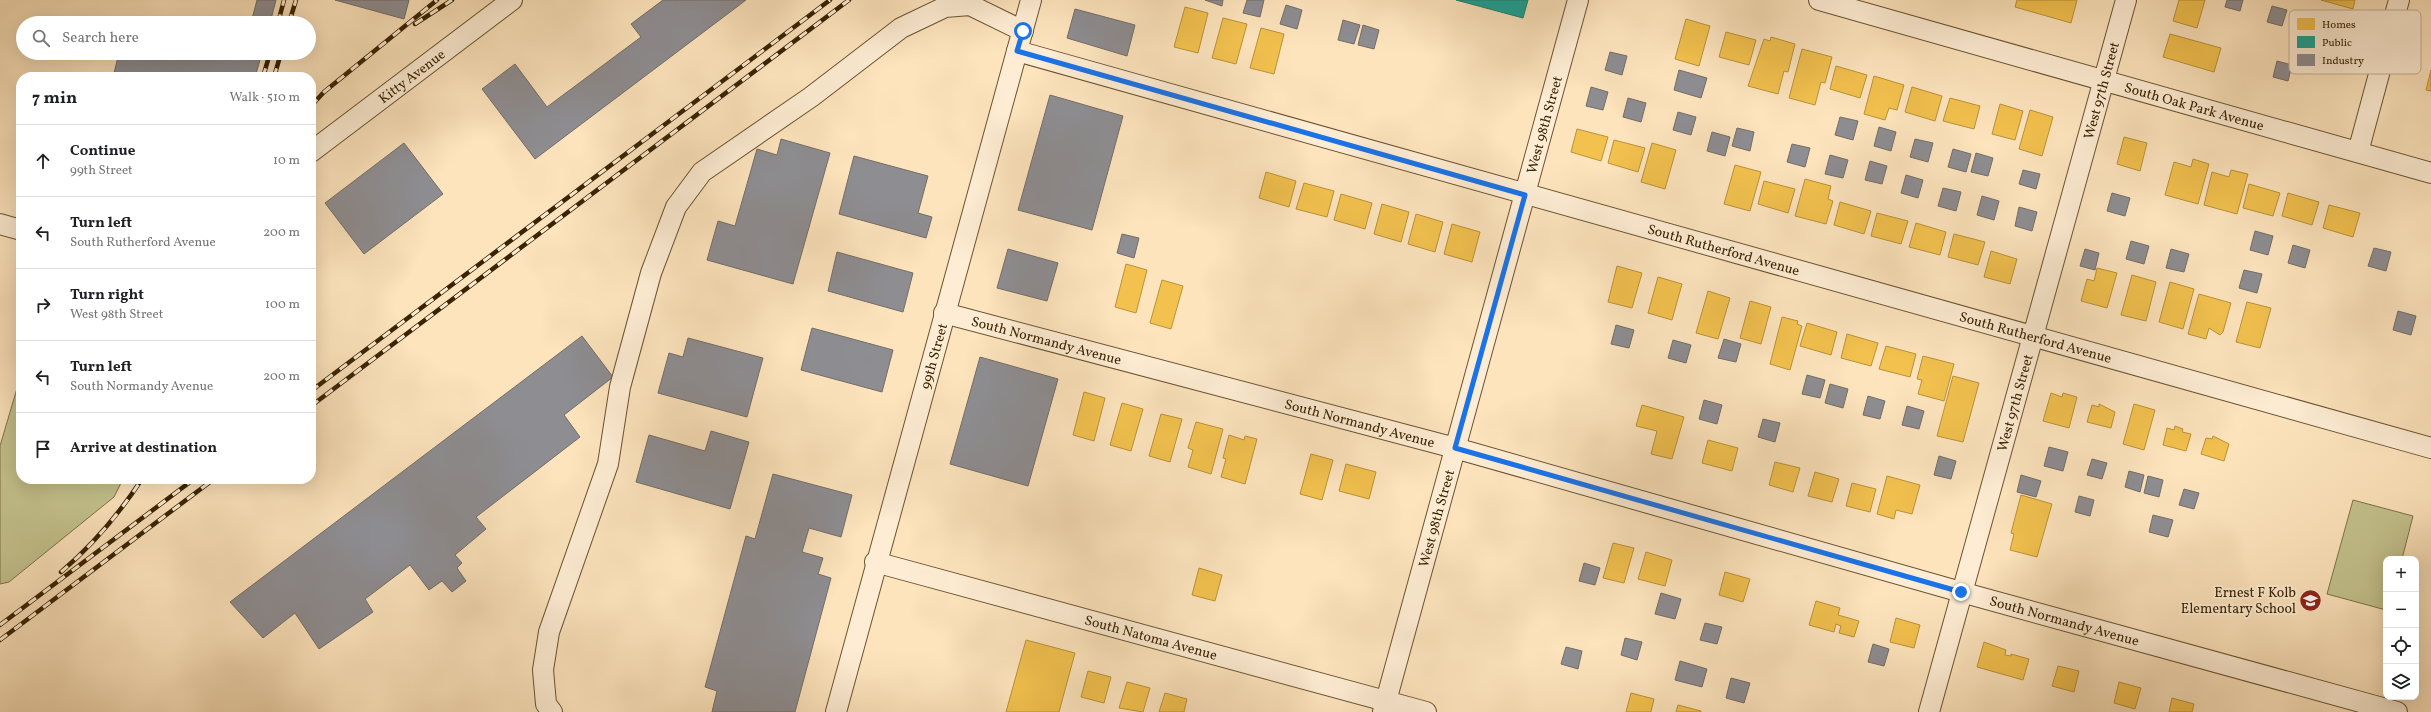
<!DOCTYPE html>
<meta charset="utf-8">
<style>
:root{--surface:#fff;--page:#f6f6f6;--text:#202124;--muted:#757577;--line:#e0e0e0}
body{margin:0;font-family:Vollkorn,serif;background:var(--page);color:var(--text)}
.controls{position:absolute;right:12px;bottom:12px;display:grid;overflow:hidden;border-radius:8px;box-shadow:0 4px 16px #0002}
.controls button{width:36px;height:36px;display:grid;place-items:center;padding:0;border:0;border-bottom:1px solid var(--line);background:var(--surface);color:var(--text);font:20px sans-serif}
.stop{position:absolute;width:12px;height:12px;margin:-9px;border:3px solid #1a73e8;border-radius:50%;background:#fff}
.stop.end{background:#1a73e8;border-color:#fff;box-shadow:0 1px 4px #0008}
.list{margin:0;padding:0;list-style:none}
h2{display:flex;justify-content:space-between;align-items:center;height:52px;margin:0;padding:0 16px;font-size:17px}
h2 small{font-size:13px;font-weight:400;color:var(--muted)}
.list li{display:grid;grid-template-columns:26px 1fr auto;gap:12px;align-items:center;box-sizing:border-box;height:72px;padding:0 16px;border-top:1px solid var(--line)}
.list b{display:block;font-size:15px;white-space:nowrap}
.list p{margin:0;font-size:13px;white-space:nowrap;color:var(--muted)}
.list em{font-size:13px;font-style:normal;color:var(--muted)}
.icon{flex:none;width:22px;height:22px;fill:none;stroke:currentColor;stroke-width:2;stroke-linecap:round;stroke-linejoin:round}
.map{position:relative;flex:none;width:2431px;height:712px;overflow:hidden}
.search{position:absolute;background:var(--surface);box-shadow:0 4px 16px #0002;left:16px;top:16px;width:300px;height:44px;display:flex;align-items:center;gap:10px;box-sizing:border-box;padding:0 14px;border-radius:22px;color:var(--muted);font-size:15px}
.panel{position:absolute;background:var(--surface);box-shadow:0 4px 16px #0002;left:16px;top:72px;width:300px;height:412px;border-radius:16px}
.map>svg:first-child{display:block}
.green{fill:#c4c38e;stroke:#7e7348}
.homes{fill:#f2c14e;stroke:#ba9237}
.public{fill:#17a398;stroke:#217d6b}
.industry{fill:#8d8d92;stroke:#746d66}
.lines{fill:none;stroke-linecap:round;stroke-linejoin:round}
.street-casing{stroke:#6a5330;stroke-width:22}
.street{stroke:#feedd4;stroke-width:20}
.rail-casing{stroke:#392301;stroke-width:4.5}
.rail{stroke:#feedd4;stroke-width:3;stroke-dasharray:9;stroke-linecap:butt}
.route{stroke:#1a73e8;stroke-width:5}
.labels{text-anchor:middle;stroke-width:4;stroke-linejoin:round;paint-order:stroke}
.street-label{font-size:14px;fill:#392301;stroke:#feedd4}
.poi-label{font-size:14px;fill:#392301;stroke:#feedd4;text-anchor:end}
.key{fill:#feedd4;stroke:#c3b095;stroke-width:1}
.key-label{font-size:11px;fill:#392301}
</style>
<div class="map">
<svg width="2431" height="712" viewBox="0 0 2431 712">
<rect width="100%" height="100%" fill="#fde4bd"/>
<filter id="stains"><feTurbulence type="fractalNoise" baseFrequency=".005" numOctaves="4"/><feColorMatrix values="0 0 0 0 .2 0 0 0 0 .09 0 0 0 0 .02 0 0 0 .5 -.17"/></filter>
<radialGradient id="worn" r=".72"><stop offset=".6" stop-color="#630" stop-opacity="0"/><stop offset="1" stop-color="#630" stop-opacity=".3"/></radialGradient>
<g class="green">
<path d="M 21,375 L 21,479 L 123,479 L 114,497 L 9,582 L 0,584 L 0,446 Z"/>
<path d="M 2353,500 L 2413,516 L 2402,559 L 2386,559 L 2386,610 L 2327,594 Z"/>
</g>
<g class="homes">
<path d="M 2017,0 L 2077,0 L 2071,23 L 2015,7 Z"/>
<path d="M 2179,0 L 2205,0 L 2197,28 L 2173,21 Z"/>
<path d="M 2321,0 L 2355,0 L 2353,9 Z"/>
<path d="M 1185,7 L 1208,13 L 1198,53 L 1174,47 Z"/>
<path d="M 1223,18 L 1247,24 L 1236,64 L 1212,58 Z"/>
<path d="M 1686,19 L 1710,26 L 1699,66 L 1675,59 Z"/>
<path d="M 1261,28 L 1284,34 L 1274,74 L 1250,68 Z"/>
<path d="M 1726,32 L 1756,40 L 1749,65 L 1719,57 Z"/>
<path d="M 2170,34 L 2221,48 L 2214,72 L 2163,57 Z"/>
<path d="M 1771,37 L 1795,44 L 1788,72 L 1784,71 L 1778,94 L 1748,86 L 1764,39 L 1770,41 Z"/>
<path d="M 1802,49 L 1832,57 L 1825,83 L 1821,82 L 1815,105 L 1789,98 Z"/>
<path d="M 1836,66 L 1867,75 L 1860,98 L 1830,89 Z"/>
<path d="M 2431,70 L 2431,91 L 2426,90 Z"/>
<path d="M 1874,76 L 1904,85 L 1897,110 L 1889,108 L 1885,120 L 1864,114 Z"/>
<path d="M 1912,87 L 1942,96 L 1935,121 L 1905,112 Z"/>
<path d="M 1950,98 L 1980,106 L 1974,129 L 1943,121 Z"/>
<path d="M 2000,104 L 2023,111 L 2015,140 L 1992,134 Z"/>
<path d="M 2030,110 L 2053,117 L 2042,156 L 2019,149 Z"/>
<path d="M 1577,129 L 1608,137 L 1601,161 L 1571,152 Z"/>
<path d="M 2124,137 L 2147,143 L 2140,171 L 2117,164 Z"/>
<path d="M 1614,140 L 1645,148 L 1638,172 L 1608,163 Z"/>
<path d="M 1652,143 L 1676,150 L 1665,189 L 1641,182 Z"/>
<path d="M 2193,159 L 2209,164 L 2198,204 L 2165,195 L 2174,162 L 2191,167 Z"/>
<path d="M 1735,165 L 1761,172 L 1750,211 L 1724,204 Z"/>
<path d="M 2231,170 L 2248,174 L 2237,214 L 2204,205 L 2212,172 L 2229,177 Z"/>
<path d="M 1266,172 L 1296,181 L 1289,207 L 1259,198 Z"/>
<path d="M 1805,179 L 1831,186 L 1828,199 L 1833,201 L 1826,224 L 1795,216 Z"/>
<path d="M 1764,181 L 1795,189 L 1788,213 L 1758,204 Z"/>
<path d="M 1304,183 L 1334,191 L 1327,217 L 1296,209 Z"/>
<path d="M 2249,184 L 2280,193 L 2273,216 L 2243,208 Z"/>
<path d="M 2288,193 L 2319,202 L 2312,225 L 2282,216 Z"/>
<path d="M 1341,194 L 1372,203 L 1365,229 L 1334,220 Z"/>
<path d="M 1840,202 L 1871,211 L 1864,234 L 1834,225 Z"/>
<path d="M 1382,204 L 1409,212 L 1401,242 L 1374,234 Z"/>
<path d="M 2329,205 L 2360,213 L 2353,237 L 2323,228 Z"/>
<path d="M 1877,213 L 1908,221 L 1901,244 L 1871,236 Z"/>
<path d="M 1416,214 L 1443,222 L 1435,252 L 1408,244 Z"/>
<path d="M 1916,223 L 1946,232 L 1940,255 L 1909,247 Z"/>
<path d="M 1452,224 L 1480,232 L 1472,262 L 1444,254 Z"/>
<path d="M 1954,234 L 1985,242 L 1978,265 L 1948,257 Z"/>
<path d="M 1991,251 L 2017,259 L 2010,284 L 1984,277 Z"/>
<path d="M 1126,264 L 1147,270 L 1136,313 L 1115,307 Z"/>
<path d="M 1617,266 L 1642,273 L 1632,308 L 1608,302 Z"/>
<path d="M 2097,268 L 2117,273 L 2107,308 L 2081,301 L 2087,279 L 2094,281 Z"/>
<path d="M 2132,275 L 2156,282 L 2146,321 L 2121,315 Z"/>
<path d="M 1658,277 L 1682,284 L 1672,320 L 1648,313 Z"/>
<path d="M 1162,280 L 1183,286 L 1171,329 L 1150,323 Z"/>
<path d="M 2170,282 L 2194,289 L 2183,329 L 2159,322 Z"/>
<path d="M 1708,291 L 1730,298 L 1718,339 L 1696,333 Z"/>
<path d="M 2199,294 L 2231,303 L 2223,332 L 2220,335 L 2209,328 L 2206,339 L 2188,334 Z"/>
<path d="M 1750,301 L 1771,307 L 1761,344 L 1740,338 Z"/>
<path d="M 2247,302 L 2271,308 L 2260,348 L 2236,342 Z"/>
<path d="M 1782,317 L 1798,321 L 1797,324 L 1802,326 L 1790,370 L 1770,364 Z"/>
<path d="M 1807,323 L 1837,332 L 1831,355 L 1800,346 Z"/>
<path d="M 1847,334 L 1878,343 L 1871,366 L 1841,358 Z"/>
<path d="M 1886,346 L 1916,354 L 1910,377 L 1879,369 Z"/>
<path d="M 1923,356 L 1954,364 L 1944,401 L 1918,394 L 1922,380 L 1917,379 Z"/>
<path d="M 1953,376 L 1979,383 L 1963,442 L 1937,436 Z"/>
<path d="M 1084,392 L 1105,398 L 1094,441 L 1073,435 Z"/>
<path d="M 2051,393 L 2062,397 L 2063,393 L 2077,397 L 2069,428 L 2043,421 Z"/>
<path d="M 1122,403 L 1143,409 L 1131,451 L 1110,445 Z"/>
<path d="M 2099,404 L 2115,412 L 2111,428 L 2087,422 L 2092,405 L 2099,407 Z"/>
<path d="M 2134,404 L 2155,410 L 2144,450 L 2123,444 Z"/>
<path d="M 1642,405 L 1684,417 L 1672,459 L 1651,454 L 1657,431 L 1636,426 Z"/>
<path d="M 1161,414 L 1182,419 L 1170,462 L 1149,456 Z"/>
<path d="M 1196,422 L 1223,429 L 1211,474 L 1188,467 L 1193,450 L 1188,448 Z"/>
<path d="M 2175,426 L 2183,429 L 2182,432 L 2191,434 L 2186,451 L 2163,445 L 2167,428 L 2174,430 Z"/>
<path d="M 1229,435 L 1244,440 L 1245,436 L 1257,439 L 1245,484 L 1221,477 L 1226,459 L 1223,458 Z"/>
<path d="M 2213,436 L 2229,444 L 2224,461 L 2201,454 L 2206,438 L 2212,439 Z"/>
<path d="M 1708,440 L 1738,448 L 1732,471 L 1702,463 Z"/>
<path d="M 1311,454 L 1333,460 L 1322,500 L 1300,494 Z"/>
<path d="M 1775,462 L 1800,468 L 1793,492 L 1769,485 Z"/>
<path d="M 1346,464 L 1376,472 L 1369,499 L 1339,491 Z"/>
<path d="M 1815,472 L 1839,479 L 1832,502 L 1808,496 Z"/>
<path d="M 1887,476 L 1920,485 L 1912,514 L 1896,510 L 1894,519 L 1877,514 Z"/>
<path d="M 1852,483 L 1876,489 L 1870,512 L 1846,506 Z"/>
<path d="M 2021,495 L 2052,504 L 2037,557 L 2010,550 L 2014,534 L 2011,533 Z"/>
<path d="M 1613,543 L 1634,548 L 1624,583 L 1603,578 Z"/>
<path d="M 1646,552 L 1672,560 L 1665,586 L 1638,579 Z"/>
<path d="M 1199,568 L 1222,575 L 1215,601 L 1192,595 Z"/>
<path d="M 1725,572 L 1750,579 L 1743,602 L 1719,595 Z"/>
<path d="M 1816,601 L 1840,608 L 1838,615 L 1859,621 L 1854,637 L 1839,633 L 1841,626 L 1836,624 L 1834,632 L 1809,625 Z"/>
<path d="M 1896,618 L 1920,625 L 1914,648 L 1890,642 Z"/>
<path d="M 1026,640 L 1075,653 L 1059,712 L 1006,712 Z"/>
<path d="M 1984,642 L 2006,650 L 2005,655 L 2011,656 L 2011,654 L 2029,659 L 2023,680 L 1977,667 Z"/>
<path d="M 2058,666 L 2079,671 L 2074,692 L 2052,686 Z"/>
<path d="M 1088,671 L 1111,677 L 1104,703 L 1081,697 Z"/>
<path d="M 1127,682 L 1150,688 L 1143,712 L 1119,708 Z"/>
<path d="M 2119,682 L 2141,688 L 2135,709 L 2114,703 Z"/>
<path d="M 1165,693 L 1187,699 L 1184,712 L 1159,712 Z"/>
<path d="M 1631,693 L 1654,699 L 1651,712 L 1626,712 Z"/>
<path d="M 2172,698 L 2194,704 L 2192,712 L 2169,712 Z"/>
<path d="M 1678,705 L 1701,711 L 1701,712 L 1676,712 Z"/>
</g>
<path class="public" d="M 1456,0 L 1528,0 L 1523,18 Z"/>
<g class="industry">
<path d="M 257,0 L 276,0 L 270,23 L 251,23 Z"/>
<path d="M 335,0 L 409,0 L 404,19 Z"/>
<path d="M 663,0 L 746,0 L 535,159 L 482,89 L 515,64 L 547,107 L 641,37 L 631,24 Z"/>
<path d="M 1205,0 L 1223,0 L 1222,6 Z"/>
<path d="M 1247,0 L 1264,0 L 1260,17 L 1243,13 Z"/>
<path d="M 2227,0 L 2243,0 L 2240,11 L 2225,7 Z"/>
<path d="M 1286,5 L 1302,10 L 1297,29 L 1280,24 Z"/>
<path d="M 2272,6 L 2287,10 L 2282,26 L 2267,22 Z"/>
<path d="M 1075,9 L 1135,25 L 1127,56 L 1067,38 Z"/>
<path d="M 1343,20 L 1360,25 L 1354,44 L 1338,40 Z"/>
<path d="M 1363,25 L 1379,30 L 1374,49 L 1358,45 Z"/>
<path d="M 1610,52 L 1627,56 L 1622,75 L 1605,70 Z"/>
<path d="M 119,53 L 221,53 L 241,59 L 243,53 L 262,53 L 255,77 L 113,77 Z"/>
<path d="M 2277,61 L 2292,65 L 2288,81 L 2273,77 Z"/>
<path d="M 1679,70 L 1707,78 L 1701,98 L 1674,90 Z"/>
<path d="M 1591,87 L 1608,92 L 1603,110 L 1586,106 Z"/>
<path d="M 1050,95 L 1123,116 L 1092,230 L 1018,210 Z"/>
<path d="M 1628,98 L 1646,103 L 1641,122 L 1623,117 Z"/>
<path d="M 1678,112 L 1696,117 L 1691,135 L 1673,130 Z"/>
<path d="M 1840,117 L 1858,121 L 1853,140 L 1835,135 Z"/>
<path d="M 1879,127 L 1896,132 L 1891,151 L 1874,146 Z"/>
<path d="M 1737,128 L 1754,132 L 1750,151 L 1732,146 Z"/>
<path d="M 1712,132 L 1730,137 L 1725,156 L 1707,151 Z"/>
<path d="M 781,139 L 830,153 L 793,284 L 707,260 L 718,221 L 735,226 L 757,149 L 777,155 Z"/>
<path d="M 1915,139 L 1933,143 L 1928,162 L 1910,157 Z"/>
<path d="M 404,143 L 443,194 L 364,254 L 325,203 Z"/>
<path d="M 1792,144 L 1810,148 L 1805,167 L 1787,162 Z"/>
<path d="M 1953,149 L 1971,154 L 1966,172 L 1948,167 Z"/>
<path d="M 1976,153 L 1993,158 L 1988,176 L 1971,172 Z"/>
<path d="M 1830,155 L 1848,160 L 1843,178 L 1825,174 Z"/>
<path d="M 854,156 L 928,176 L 918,213 L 932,217 L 926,238 L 839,214 Z"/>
<path d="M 1870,161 L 1887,166 L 1882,184 L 1865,180 Z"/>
<path d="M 2023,170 L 2040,174 L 2036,189 L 2019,184 Z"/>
<path d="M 1906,175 L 1923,180 L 1918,198 L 1901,193 Z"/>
<path d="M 1943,188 L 1961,192 L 1956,211 L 1938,206 Z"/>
<path d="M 2112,193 L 2130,198 L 2125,216 L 2107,211 Z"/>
<path d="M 1982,196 L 1999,201 L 1994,220 L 1977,215 Z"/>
<path d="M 2019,207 L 2037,212 L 2032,231 L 2015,226 Z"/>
<path d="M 2255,231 L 2273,236 L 2268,255 L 2250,250 Z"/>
<path d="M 1122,234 L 1139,238 L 1134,258 L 1117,253 Z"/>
<path d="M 2131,241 L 2149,246 L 2144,264 L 2126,259 Z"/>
<path d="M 2293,245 L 2310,250 L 2305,268 L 2288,263 Z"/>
<path d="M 2374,248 L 2391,252 L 2386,271 L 2368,266 Z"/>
<path d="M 1008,249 L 1058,263 L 1047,301 L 997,288 Z"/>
<path d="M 2085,249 L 2099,253 L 2095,270 L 2080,266 Z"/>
<path d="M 2171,249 L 2189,254 L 2184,272 L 2166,268 Z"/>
<path d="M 837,252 L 913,273 L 903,312 L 828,291 Z"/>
<path d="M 2244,270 L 2262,274 L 2257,293 L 2239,288 Z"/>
<path d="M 2398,311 L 2416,316 L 2411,335 L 2393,330 Z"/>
<path d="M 1616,325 L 1634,330 L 1629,348 L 1611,344 Z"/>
<path d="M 812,328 L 893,350 L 882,392 L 801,370 Z"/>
<path d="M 582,336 L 613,377 L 564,415 L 580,437 L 476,517 L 486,529 L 455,555 L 462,563 L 457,568 L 466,581 L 452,592 L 442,581 L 429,590 L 410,565 L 365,599 L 373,612 L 319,649 L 295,613 L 263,638 L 230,602 Z"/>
<path d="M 688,338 L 763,358 L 747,417 L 658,393 L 669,353 L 683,357 Z"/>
<path d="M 1724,339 L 1741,344 L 1736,362 L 1718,358 Z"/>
<path d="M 1673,340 L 1691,345 L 1686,363 L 1668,358 Z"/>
<path d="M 980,357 L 1058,379 L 1028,486 L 950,464 Z"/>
<path d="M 1807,375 L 1825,380 L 1820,398 L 1802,394 Z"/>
<path d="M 1830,384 L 1848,389 L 1843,408 L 1825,403 Z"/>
<path d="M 1868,396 L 1885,401 L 1880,419 L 1863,415 Z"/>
<path d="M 1704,400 L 1722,405 L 1717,424 L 1699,419 Z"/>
<path d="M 1907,406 L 1924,411 L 1919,429 L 1902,425 Z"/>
<path d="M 1763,419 L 1780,423 L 1775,442 L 1758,437 Z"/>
<path d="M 711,431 L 749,442 L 730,509 L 636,482 L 649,435 L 705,451 Z"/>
<path d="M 2049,447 L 2068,452 L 2063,471 L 2044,466 Z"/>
<path d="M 1939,456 L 1956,461 L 1951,479 L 1934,475 Z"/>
<path d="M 2092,459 L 2107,463 L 2102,479 L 2087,475 Z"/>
<path d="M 2129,471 L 2144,475 L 2140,492 L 2125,487 Z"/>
<path d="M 773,474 L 852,495 L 841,537 L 809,528 L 802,552 L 823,558 L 818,574 L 831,578 L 795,712 L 712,712 L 717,691 L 705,687 L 746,536 L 755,539 Z"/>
<path d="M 2021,475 L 2041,481 L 2036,497 L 2017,492 Z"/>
<path d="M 2148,476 L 2163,480 L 2159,497 L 2144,493 Z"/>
<path d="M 2184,489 L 2199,493 L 2194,509 L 2179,505 Z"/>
<path d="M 2079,496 L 2094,500 L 2090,516 L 2075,512 Z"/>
<path d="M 2153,515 L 2173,520 L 2168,537 L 2149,532 Z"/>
<path d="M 1584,563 L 1600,568 L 1595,585 L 1579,581 Z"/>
<path d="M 1661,593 L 1681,599 L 1675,619 L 1655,614 Z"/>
<path d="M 1705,623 L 1722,627 L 1717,644 L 1700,640 Z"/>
<path d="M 1625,638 L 1642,642 L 1637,660 L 1621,655 Z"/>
<path d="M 1873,644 L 1889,649 L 1884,666 L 1868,662 Z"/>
<path d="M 1566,647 L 1582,651 L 1578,669 L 1561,664 Z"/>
<path d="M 1680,661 L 1707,669 L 1702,687 L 1675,680 Z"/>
<path d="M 1731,678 L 1750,683 L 1744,703 L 1726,698 Z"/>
</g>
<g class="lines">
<defs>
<g id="street">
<path id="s1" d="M 1819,0 L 2431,173"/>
<path id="s2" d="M 1017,51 L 2431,448"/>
<path id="s3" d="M 311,152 L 512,0"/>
<path d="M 2358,152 L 2399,0"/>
<path d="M 0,224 L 21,230"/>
<path id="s4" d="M 944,313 L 1455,448 L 1961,592 L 2397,712"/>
<path id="s5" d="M 875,562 L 1426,712"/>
<path d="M 552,712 L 546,704 L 543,670 L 549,632 L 608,464 L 620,387 L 651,273 L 676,207 L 702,172 L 811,97 L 901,28 L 945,7 L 970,5 L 1023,31"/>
<path id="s6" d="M 836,712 L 1031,0"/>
<path id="s7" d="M 1383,712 L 1578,0"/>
<path id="s8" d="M 1929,712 L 2126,0"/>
</g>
</defs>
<use href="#street" class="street-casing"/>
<use href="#street" class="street"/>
<defs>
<g id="rail">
<path d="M 278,23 L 284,0"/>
<path d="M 289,23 L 296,0"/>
<path d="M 415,24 L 452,0"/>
<path d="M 263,77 L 270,53"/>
<path d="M 274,77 L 281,53"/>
<path d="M 311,106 L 324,92 L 437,0"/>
<path d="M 311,391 L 830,0"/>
<path d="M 311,406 L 849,0"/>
<path d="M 61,572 C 93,545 119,514 142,479"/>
<path d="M 0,625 L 194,479"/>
<path d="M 0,640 L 214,479"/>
</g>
</defs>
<use href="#rail" class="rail-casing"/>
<use href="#rail" class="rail"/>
</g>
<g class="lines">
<path class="route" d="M 1023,31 L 1017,51 L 1525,195 L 1455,448 L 1961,592"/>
</g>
<defs>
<symbol id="school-disc" viewBox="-11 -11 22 22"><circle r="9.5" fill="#8f2418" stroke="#feedd4"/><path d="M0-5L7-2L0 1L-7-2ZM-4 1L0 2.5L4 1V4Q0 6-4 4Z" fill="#fff"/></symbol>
</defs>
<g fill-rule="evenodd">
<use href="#school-disc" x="2298" y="588" width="25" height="25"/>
</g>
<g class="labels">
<g class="street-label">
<text dy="5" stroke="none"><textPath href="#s3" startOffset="126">Kitty Avenue</textPath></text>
<text dy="5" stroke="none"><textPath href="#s8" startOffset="645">West 97th Street</textPath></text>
<text dy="5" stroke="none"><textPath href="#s1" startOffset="390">South Oak Park Avenue</textPath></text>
<text dy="5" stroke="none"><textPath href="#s7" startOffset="609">West 98th Street</textPath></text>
<text dy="5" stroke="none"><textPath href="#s2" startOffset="734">South Rutherford Avenue</textPath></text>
<text dy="5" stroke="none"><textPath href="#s2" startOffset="1058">South Rutherford Avenue</textPath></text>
<text dy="5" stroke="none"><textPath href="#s4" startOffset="106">South Normandy Avenue</textPath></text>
<text dy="5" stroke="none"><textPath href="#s6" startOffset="369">99th Street</textPath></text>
<text dy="5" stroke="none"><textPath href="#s8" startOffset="321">West 97th Street</textPath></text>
<text dy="5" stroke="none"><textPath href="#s4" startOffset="430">South Normandy Avenue</textPath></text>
<text dy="5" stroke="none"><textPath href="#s7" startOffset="201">West 98th Street</textPath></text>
<text dy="5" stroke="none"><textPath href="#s4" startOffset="1162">South Normandy Avenue</textPath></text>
<text dy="5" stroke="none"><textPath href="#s5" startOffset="286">South Natoma Avenue</textPath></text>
</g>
<g class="poi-label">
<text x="2296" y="597">Ernest F Kolb<tspan x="2296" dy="16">Elementary School</tspan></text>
</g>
</g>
<rect x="2289" y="10" width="132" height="64" rx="6" class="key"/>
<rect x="2297" y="18" width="18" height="12" fill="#f2c14e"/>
<rect x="2297" y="36" width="18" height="12" fill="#17a398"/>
<rect x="2297" y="54" width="18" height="12" fill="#8d8d92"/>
<g class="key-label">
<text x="2322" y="28">Homes</text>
<text x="2322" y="46">Public</text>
<text x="2322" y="64">Industry</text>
</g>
<rect width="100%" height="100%" filter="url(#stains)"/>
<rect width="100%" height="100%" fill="url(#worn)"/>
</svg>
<div class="controls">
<button>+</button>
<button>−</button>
<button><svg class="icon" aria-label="locate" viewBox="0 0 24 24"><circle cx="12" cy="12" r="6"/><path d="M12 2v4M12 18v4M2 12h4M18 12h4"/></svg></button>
<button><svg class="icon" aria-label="layers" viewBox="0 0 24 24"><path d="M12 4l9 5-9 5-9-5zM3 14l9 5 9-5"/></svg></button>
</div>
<div class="stop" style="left:1023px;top:31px"></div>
<div class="stop end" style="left:1961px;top:592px"></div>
<div class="search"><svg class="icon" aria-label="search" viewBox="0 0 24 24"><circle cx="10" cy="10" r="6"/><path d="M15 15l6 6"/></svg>Search here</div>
<section class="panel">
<h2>7 min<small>Walk · 510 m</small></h2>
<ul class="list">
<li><svg class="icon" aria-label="ahead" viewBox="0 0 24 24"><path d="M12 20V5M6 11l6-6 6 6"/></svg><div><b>Continue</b><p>99th Street</p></div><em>10 m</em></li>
<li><svg class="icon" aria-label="left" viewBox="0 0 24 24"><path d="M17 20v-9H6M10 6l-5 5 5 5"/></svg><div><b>Turn left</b><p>South Rutherford Avenue</p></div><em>200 m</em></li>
<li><svg class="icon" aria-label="right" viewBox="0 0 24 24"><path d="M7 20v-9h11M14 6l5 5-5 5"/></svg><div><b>Turn right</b><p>West 98th Street</p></div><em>100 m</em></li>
<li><svg class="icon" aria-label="left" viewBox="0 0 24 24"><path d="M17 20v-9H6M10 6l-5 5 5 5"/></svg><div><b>Turn left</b><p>South Normandy Avenue</p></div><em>200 m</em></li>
<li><svg class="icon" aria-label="arrive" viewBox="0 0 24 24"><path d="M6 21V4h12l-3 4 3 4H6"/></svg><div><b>Arrive at destination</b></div></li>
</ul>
</section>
</div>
